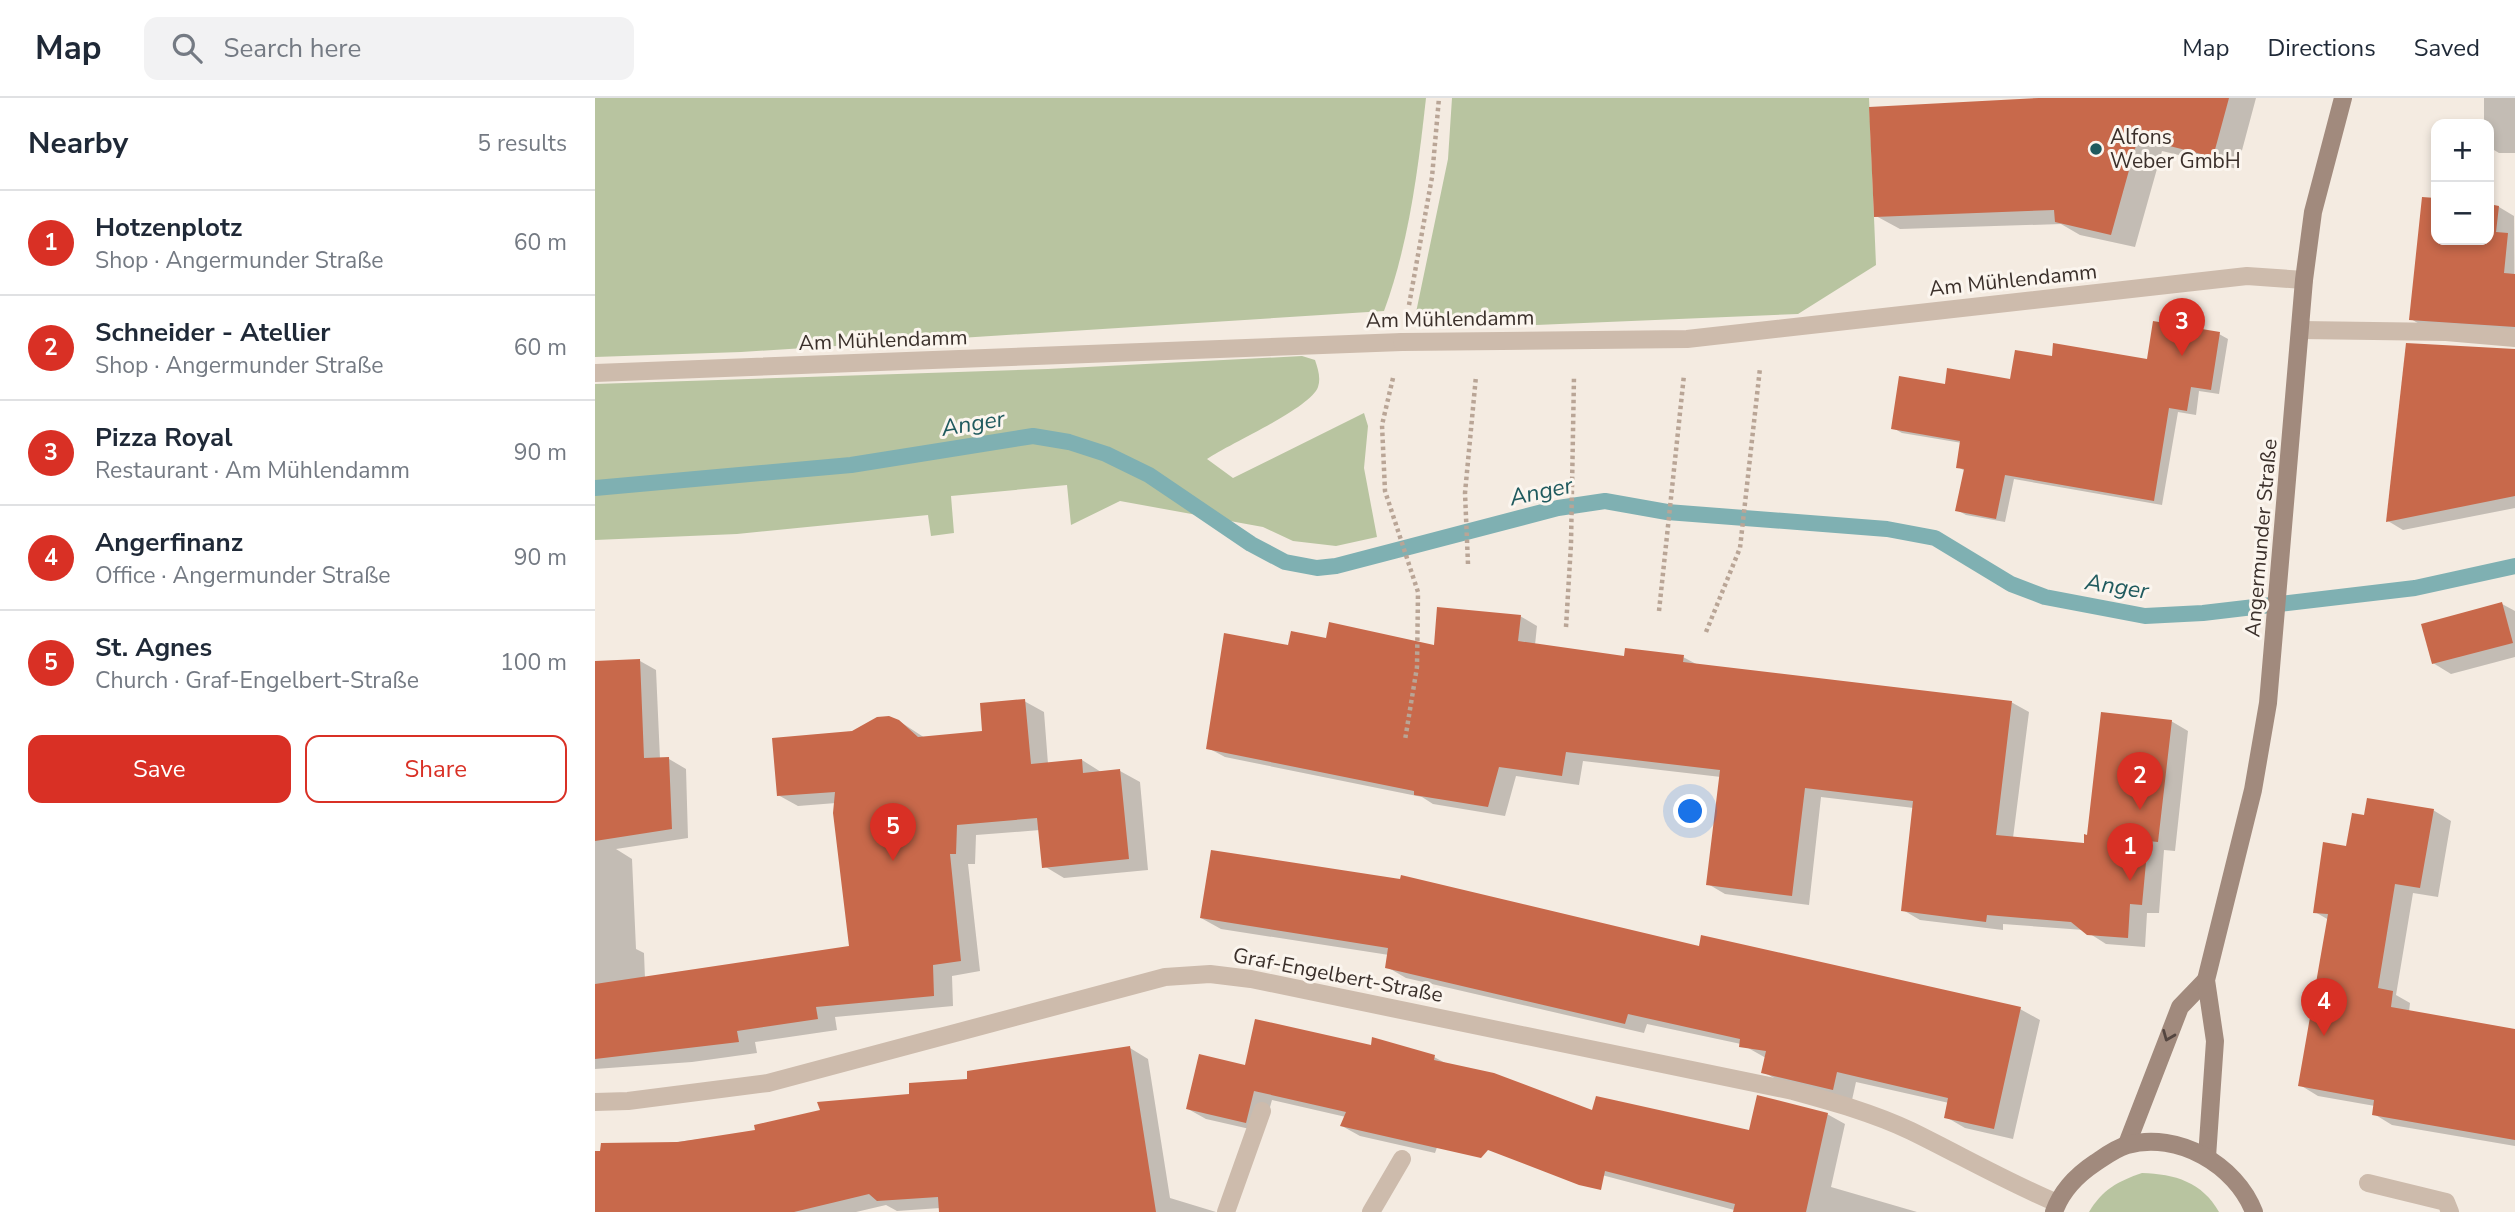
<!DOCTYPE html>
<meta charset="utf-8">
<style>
:root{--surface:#fff;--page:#f2f2f3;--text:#1f2937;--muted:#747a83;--line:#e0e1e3;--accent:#d93025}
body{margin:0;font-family:"Nunito Sans",sans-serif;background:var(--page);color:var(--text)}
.controls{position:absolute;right:21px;top:21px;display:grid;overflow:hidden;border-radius:14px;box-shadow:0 4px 10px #0003}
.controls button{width:63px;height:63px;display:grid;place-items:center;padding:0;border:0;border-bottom:2px solid var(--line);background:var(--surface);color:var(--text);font:35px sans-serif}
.you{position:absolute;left:1096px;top:714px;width:24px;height:24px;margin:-18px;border:5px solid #fff;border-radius:50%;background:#1a73e8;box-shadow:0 0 0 10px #1a73e833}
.badge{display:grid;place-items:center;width:46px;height:46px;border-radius:50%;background:var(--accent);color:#fff;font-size:23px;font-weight:700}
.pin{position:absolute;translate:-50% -58px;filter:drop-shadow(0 2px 4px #0008)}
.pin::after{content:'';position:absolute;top:37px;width:24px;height:21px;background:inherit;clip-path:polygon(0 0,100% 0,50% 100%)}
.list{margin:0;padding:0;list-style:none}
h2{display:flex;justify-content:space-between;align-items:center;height:91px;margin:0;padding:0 28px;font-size:30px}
h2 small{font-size:23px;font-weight:400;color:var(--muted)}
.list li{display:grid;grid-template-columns:46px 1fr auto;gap:21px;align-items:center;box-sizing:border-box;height:105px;padding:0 28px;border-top:2px solid var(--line)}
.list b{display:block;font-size:26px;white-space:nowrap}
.list p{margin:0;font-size:23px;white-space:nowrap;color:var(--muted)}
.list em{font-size:23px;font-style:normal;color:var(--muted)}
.actions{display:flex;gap:14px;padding:21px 28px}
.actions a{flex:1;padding:16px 0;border:2px solid var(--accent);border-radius:14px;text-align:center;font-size:24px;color:var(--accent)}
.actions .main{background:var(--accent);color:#fff}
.icon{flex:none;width:38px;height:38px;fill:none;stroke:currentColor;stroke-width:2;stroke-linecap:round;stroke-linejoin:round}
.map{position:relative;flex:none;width:1920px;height:1114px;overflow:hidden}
header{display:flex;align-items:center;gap:42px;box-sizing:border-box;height:98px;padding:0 35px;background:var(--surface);border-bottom:2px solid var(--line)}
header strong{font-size:33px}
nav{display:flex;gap:38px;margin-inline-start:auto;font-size:24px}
.search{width:490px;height:63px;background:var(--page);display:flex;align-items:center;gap:18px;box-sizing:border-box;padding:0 24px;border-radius:14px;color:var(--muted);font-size:26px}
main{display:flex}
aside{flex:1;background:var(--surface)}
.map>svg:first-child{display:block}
.green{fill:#b8c4a0}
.shadow{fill:#0003}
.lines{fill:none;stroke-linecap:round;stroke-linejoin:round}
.stream{stroke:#7fb0b2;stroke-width:16}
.building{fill:#c8694b}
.path{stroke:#b9a596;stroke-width:4.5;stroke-dasharray:3.5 3.5;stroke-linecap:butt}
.service{stroke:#cdbbac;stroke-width:18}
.minor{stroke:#cdbbac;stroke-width:18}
.secondary{stroke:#a18a7d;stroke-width:18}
.oneway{stroke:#544640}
.poi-dot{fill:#1f5a5e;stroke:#fbf5ee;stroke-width:2.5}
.labels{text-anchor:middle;stroke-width:6;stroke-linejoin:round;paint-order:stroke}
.poi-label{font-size:21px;fill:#3b302b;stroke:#fbf5ee;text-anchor:start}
.street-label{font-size:21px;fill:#3b302b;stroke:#fbf5ee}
.water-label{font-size:23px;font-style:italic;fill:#1f5a5e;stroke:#fbf5ee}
</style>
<header>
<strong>Map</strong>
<div class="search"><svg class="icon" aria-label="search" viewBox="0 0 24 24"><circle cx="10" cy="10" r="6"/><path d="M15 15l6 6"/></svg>Search here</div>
<nav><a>Map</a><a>Directions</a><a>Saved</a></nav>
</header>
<main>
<aside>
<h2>Nearby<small>5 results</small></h2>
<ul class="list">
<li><span class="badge">1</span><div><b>Hotzenplotz</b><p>Shop · Angermunder Straße</p></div><em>60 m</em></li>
<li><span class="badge">2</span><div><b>Schneider - Atellier</b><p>Shop · Angermunder Straße</p></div><em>60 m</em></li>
<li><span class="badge">3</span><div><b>Pizza Royal</b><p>Restaurant · Am Mühlendamm</p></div><em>90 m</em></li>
<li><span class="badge">4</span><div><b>Angerfinanz</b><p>Office · Angermunder Straße</p></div><em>90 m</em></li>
<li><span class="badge">5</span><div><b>St. Agnes</b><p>Church · Graf-Engelbert-Straße</p></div><em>100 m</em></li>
</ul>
<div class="actions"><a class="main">Save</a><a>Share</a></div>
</aside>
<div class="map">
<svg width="1920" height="1114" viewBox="0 0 1920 1114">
<rect width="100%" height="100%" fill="#f4ebe1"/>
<g class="green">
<path d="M 0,0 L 831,0 C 823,72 814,145 789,213 L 146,254 L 0,259 Z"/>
<path d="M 857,0 L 1274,0 L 1281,167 L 1203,216 L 895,229 L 819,224 L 853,61 Z"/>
<path d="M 707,258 L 720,262 C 723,271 726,280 723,289 C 716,310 634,346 612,361 L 638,380 L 769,315 L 773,328 L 769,370 L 782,439 L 741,448 L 698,443 L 668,429 L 525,403 L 476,427 L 472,387 L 356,398 L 359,435 L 336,438 L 333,417 L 142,436 L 0,442 L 0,286 L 453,271 Z"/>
<path d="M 1547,1075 C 1580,1076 1607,1084 1624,1114 L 1494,1114 C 1507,1092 1523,1083 1547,1075 Z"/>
</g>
<g class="shadow">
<path d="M 1476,0 L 1661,0 L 1642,71 L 1567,53 L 1540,149 L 1485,137 L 1466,126 L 1305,131 L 1281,118 Z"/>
<path d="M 1889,0 L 1920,0 L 1920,55 L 1904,55 L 1894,49 L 1894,26 L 1889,26 Z"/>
<path d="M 1828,101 L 1841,102 L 1841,142 L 1894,142 L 1894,108 L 1904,109 L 1919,118 L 1920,235 L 1831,230 L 1816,221 Z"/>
<path d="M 1624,236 L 1633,241 L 1624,296 L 1604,293 L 1601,317 L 1583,314 L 1567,407 L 1419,381 L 1410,424 L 1371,417 L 1362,412 L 1370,373 L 1363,369 L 1367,345 L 1307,335 L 1298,330 L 1352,288 L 1416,283 L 1459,260 L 1554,263 Z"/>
<path d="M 1920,253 L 1920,410 L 1808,432 L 1793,423 Z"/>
<path d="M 1907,506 L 1920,513 L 1920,559 L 1856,576 L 1838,565 Z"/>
<path d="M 925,518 L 942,528 L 940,547 L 1030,560 L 1088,559 L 1103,567 L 1416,604 L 1434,614 L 1418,740 L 1490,746 L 1576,623 L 1593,633 L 1580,753 L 1569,752 L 1564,815 L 1552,815 L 1550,849 L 1511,846 L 1489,832 L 1408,826 L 1408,832 L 1325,822 L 1308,812 L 1319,710 L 1226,699 L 1214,807 L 1130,796 L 1113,786 L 1126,679 L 988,663 L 984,687 L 921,678 L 910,718 L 838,706 L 827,699 L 630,659 L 613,650 L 694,549 L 732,542 L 840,549 Z"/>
<path d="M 45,563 L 61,572 L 65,661 L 74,661 L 91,671 L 93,740 L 21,751 L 37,761 L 41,851 L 49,855 L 50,881 L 256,849 L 241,705 L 203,708 L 183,697 L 258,635 L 304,623 L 330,640 L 389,634 L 429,603 L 449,614 L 453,666 L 487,662 L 506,674 L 525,673 L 545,684 L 553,772 L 469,780 L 449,768 L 445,732 L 381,737 L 380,766 L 373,766 L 385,873 L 357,878 L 358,908 L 240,919 L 242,932 L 160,944 L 162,955 L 97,964 L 0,971 L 0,565 Z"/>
<path d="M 1838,712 L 1856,723 L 1843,799 L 1818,795 L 1801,897 L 1815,905 L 1814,914 L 1920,932 L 1920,1048 L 1797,1027 L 1779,1016 L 1780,1008 L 1723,998 L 1705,987 L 1734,822 L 1720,814 L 1771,719 Z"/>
<path d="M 606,820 L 1106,851 L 1425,911 L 1445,922 L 1418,1041 L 1370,1030 L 1351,1019 L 1354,1005 L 1261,984 L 1257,1002 L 1188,985 L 1168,974 L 1171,960 L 1146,946 L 1052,926 L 1049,935 L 811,880 L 792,869 L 794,857 L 626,831 Z"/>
<path d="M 777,949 L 839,959 L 854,967 L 998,1014 L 1155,1034 L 1232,1016 L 1250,1026 L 1236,1089 L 1322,1114 L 1147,1114 L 847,1035 L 840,1055 L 765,1038 L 747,1028 L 751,1019 L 677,1002 L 668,1034 L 611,1021 L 593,1011 L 651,969 Z"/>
<path d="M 535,950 L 553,961 L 575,1100 L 621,1114 L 346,1114 L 345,1110 L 302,1113 L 291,1107 L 261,1114 L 0,1114 L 0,1054 L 163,1034 L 374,982 Z"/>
</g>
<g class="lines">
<path class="stream" d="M 0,390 L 256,367 L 438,338 L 474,344 L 511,356 L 554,377 L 656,446 L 690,464 L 722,470 L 741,468 L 963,410 L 1010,403 L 1072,414 L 1292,431 L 1340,440 L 1416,486 L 1450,499 L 1550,518 L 1608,515 L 1820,490 L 1920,468"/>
</g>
<g class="building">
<path d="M 1444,0 L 1634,0 L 1618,59 L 1543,40 L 1516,137 L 1460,124 L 1459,112 L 1279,119 L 1274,9 Z"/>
<path d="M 1827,99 L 1841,100 L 1841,142 L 1894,142 L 1894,106 L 1904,108 L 1901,134 L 1913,135 L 1909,175 L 1920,176 L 1920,229 L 1814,222 Z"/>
<path d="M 1558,223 L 1625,234 L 1616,292 L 1596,289 L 1592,313 L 1574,310 L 1559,403 L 1410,377 L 1401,421 L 1360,413 L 1369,371 L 1361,370 L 1365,343 L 1296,331 L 1304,278 L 1350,286 L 1352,270 L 1415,281 L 1420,252 L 1457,258 L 1458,245 L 1552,261 Z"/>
<path d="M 1811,245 L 1920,251 L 1920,398 L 1791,424 Z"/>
<path d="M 1907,504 L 1918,545 L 1837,566 L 1826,526 Z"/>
<path d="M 842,509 L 926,517 L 923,543 L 1029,558 L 1030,550 L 1089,557 L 1088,564 L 1417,603 L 1401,737 L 1489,745 L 1489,736 L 1492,737 L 1506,614 L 1577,622 L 1563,744 L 1553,743 L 1547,807 L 1535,806 L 1533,840 L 1492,837 L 1476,824 L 1392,817 L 1391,824 L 1306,813 L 1318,703 L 1210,690 L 1197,798 L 1111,787 L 1125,672 L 971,654 L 967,678 L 904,669 L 893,709 L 819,697 L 819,693 L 611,651 L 629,535 L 693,547 L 696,533 L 731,540 L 734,524 L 839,547 Z"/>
<path d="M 45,561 L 49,660 L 74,659 L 77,731 L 0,743 L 0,563 Z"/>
<path d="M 430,601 L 436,666 L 487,661 L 488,675 L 525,671 L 534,761 L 447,770 L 442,720 L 362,727 L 361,756 L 355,756 L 366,863 L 338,867 L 339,898 L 221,909 L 223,921 L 142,933 L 144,944 L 0,961 L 0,886 L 254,848 L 238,715 L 240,694 L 182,698 L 177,640 L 257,633 L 282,619 L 294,618 L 304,622 L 323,639 L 387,633 L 385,605 Z"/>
<path d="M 1772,700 L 1839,711 L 1825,790 L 1800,786 L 1783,890 L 1798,893 L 1796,909 L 1920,931 L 1920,1042 L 1777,1017 L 1779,1002 L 1703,988 L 1733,816 L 1718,815 L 1728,744 L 1751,748 L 1757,715 L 1769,717 Z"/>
<path d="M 616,752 L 805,781 L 806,777 L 1104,848 L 1106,837 L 1426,909 L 1399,1031 L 1349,1020 L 1353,1000 L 1242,974 L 1238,992 L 1166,975 L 1171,953 L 1144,949 L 1145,941 L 1033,916 L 1030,926 L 790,870 L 793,850 L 605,820 Z"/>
<path d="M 660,921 L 776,947 L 777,939 L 840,957 L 839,962 L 899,975 L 997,1012 L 1001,998 L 1154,1032 L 1162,997 L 1233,1015 L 1211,1114 L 1138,1114 L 1140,1106 L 1010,1073 L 1006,1092 L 984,1087 L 893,1052 L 886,1060 L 745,1028 L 751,1014 L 659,993 L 651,1025 L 591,1011 L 604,956 L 650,967 Z"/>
<path d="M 535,948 L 561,1114 L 344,1114 L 343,1099 L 282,1103 L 274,1096 L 199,1114 L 0,1114 L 0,1053 L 5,1053 L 6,1045 L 83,1044 L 160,1032 L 159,1027 L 225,1012 L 222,1004 L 314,996 L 314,985 L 372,981 L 372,973 Z"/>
</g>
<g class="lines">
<g class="path">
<path d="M 814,207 L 837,79 L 844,0"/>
<path d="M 798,280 L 787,327 L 790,393 L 823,494 L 822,569 L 810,642"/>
<path d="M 873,466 L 870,395 L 881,278"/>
<path d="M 1064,513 L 1089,277"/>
<path d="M 971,529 L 976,446 L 979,278"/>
<path d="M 1111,534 L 1145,450 L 1165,270"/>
</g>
<g class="service">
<path d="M 1706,232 L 1851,234 L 1920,240"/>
<path d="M 0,275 L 807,244"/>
<path d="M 1773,1085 L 1851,1104 L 1855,1114"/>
<path d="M 631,1114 L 667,1013"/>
<path d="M 776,1114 L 807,1061"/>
</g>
<g class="minor">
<path d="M 807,244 L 1092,241 L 1652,178 L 1709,182"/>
<path d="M 0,1004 L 33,1003 L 173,985 L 570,879 L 615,876 L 656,881 L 1198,993 C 1238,1004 1278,1015 1316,1033 C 1365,1057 1412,1084 1462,1105"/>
</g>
<g class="secondary">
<path d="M 1532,1046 L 1585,909 L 1611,882"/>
<path d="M 1612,1059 L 1620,943 L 1611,882 L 1658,692 L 1673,605 L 1709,182 L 1718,114 L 1748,0"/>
<path d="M 1459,1114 C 1466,1094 1482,1077 1500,1065 C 1509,1059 1521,1050 1532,1047 C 1583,1033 1641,1067 1659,1114"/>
</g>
</g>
<defs><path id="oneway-chevron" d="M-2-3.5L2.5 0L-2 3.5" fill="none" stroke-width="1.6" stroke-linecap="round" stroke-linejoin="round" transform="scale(1.75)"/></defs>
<use class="oneway" href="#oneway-chevron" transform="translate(1573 938) rotate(112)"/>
<circle class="poi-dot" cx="1501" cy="51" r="7"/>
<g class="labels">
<g class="poi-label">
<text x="1515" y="46">Alfons<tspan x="1515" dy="24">Weber GmbH</tspan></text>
</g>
<g class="street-label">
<text transform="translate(1418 182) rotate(-6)" y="7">Am Mühlendamm</text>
<text transform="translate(855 221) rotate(-1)" y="7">Am Mühlendamm</text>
<text transform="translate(288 242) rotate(-2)" y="7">Am Mühlendamm</text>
<text transform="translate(1666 440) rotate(-85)" y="7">Angermunder Straße</text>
<text transform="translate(743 877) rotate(11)" y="7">Graf-Engelbert-Straße</text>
</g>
<g class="water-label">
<text transform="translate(378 325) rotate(-9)" y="8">Anger</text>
<text transform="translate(946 393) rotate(-12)" y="8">Anger</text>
<text transform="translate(1522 488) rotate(9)" y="8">Anger</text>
</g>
</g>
</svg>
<div class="controls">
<button>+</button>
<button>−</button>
</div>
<div class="you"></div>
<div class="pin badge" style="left:1535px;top:783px">1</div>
<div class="pin badge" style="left:1545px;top:712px">2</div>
<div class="pin badge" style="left:1587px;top:258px">3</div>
<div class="pin badge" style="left:1729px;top:938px">4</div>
<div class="pin badge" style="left:298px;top:763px">5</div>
</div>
</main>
